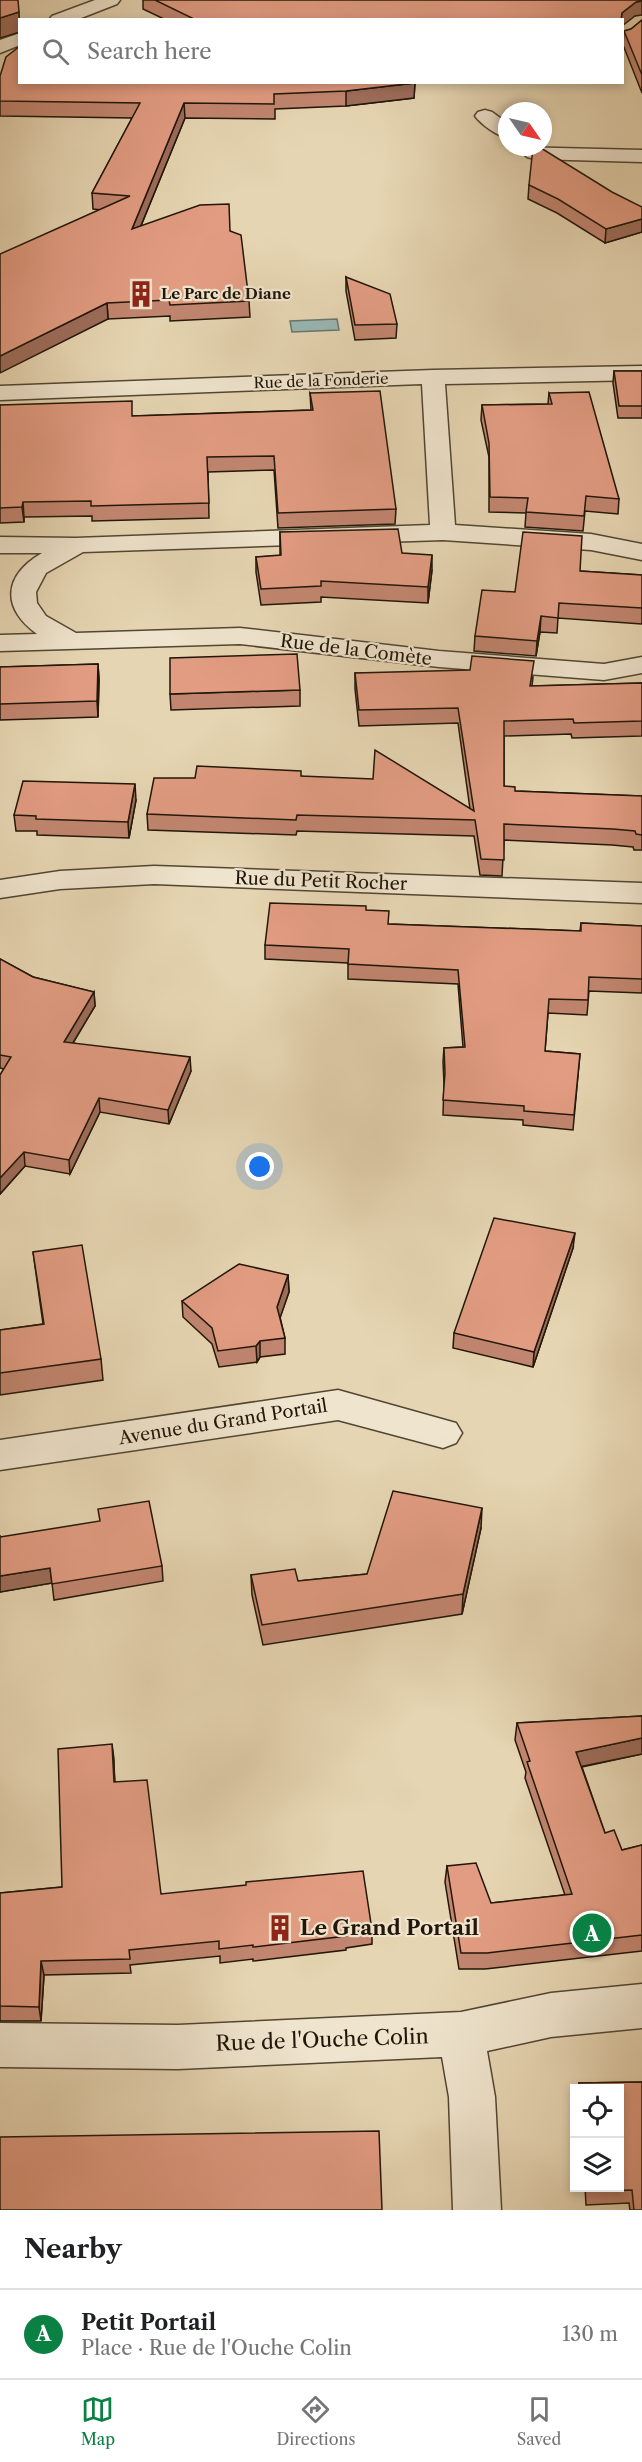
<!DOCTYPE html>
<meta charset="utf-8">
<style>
:root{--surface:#fff;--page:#f6f6f6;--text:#202124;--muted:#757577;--line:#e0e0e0;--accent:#0b8043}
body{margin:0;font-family:"Libre Caslon Text",serif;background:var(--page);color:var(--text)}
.controls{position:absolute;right:18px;bottom:18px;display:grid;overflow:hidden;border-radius:0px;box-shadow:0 3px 9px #0003}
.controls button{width:54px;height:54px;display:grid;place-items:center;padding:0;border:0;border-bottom:2px solid var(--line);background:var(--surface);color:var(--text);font:30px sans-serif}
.compass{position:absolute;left:498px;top:102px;width:54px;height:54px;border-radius:50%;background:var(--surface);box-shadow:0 3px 9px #0003;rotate:124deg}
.you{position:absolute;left:260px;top:1167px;width:21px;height:21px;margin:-15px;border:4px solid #fff;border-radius:50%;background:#1a73e8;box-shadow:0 0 0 9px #1a73e833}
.badge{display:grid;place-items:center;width:39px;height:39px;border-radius:50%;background:var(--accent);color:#fff;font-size:20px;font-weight:700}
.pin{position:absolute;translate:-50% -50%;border:3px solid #fff;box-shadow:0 2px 6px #0006}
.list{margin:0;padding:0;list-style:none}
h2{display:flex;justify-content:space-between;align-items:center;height:78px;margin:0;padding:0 24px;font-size:26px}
h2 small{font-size:20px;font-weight:400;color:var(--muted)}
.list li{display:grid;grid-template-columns:39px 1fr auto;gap:18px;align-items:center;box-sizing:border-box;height:90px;padding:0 24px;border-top:2px solid var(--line)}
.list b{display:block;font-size:22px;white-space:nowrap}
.list p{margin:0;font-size:20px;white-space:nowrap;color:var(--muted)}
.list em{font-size:20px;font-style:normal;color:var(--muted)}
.icon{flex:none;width:33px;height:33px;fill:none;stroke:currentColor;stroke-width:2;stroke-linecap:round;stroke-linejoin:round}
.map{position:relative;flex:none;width:642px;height:2210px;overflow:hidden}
.search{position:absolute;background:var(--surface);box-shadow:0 3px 9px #0003;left:18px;right:18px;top:18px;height:66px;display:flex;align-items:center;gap:15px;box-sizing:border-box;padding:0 21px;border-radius:0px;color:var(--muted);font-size:22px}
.sheet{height:168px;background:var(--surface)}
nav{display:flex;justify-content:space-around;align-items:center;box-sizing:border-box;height:84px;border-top:2px solid var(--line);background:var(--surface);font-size:16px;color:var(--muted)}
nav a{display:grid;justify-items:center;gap:3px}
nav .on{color:var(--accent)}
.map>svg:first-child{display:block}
.water{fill:#99b7b5;stroke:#697770;stroke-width:1.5}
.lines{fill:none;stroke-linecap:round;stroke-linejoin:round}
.minor-casing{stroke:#524633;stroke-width:3}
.minor{fill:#efe4cd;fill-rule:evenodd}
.wall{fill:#c28670;stroke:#211609;stroke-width:1.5}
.shaded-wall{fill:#9e6d5b;stroke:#211609;stroke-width:1.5}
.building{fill:#e29c82;stroke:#211609;stroke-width:1.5}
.labels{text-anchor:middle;stroke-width:4.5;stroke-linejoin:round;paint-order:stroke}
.far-poi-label{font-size:15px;font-weight:bold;fill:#211609;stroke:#efe4cd;text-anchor:start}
.far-street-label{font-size:15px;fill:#211609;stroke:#efe4cd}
.street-label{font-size:18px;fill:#211609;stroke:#efe4cd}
.near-poi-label{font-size:21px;font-weight:bold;fill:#211609;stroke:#efe4cd;text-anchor:start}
.near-street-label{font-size:21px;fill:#211609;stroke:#efe4cd}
</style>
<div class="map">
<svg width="642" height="2210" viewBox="0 0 642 2210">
<rect width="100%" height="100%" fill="#e6d5b2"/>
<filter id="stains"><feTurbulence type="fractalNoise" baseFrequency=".00333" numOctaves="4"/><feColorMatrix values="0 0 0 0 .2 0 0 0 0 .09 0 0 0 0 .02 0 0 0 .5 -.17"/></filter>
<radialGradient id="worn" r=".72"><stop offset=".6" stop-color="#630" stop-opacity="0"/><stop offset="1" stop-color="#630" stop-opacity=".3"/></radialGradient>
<path class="water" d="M 337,319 L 339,330 L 292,332 L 290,321 Z"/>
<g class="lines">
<defs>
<g id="minor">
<path d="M 95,0 L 120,0 L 117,4 L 76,20 L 49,20 L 52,16 Z"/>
<path d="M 20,33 L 20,45 L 0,53 L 0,40 Z"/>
<path d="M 485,110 L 492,112 L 507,123 L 507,138 C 496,135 482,125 475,116 L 478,112 Z"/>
<path d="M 516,147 L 642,150 L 642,162 L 534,159 L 527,157 Z"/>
<path d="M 642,366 L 642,380 L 445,384 L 455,525 L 591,534 L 642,544 L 642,560 L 591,550 L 443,540 L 83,552 L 46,573 L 36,592 L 37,603 L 46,616 L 76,633 L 240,628 L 439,651 L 604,664 L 642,657 L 642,673 L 604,680 L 439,667 L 240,644 L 0,651 L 0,635 L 37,634 C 0,607 4,575 42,553 L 0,553 L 0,537 L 76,538 L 430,525 L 422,384 L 0,400 L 0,386 L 433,370 Z"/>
<path d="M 154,866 L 642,883 L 642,903 L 154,884 L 60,889 L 0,898 L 0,880 L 60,871 Z"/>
<path d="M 338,1390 L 456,1423 L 462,1433 L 456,1443 L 443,1448 L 338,1420 L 0,1470 L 0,1440 Z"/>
<path d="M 642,1984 L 642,2028 L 551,2037 L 487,2051 L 495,2097 L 501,2210 L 453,2210 L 449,2097 L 442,2057 L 178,2069 L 0,2067 L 0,2023 L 178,2025 L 461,2012 L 551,1993 Z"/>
</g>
</defs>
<use href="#minor" class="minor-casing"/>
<use href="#minor" class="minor"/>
</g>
<g class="wall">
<path d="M 143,0 L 642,0 L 635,16 L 622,20 L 166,20 L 143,9 Z"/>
<path d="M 642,20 L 642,93 L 623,45 L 624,31 L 631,29 Z"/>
<path d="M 0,76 L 415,82 L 414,98 L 346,106 L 275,109 L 275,119 L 185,118 L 141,226 L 230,231 L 249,301 L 250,317 L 170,321 L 170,316 L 108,319 L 101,210 L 93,209 L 92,193 L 132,118 L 0,116 Z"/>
<path d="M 529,185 L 642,207 L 642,232 L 605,243 L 557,213 L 528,199 Z"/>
<path d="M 346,277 L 397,324 L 396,338 L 355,340 L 346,291 Z"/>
<path d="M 614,371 L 642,371 L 642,418 L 618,418 L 613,383 Z"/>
<path d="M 310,393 L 396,509 L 395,524 L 278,528 L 274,470 L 208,472 L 209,518 L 92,521 L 92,516 L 24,517 L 24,522 L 0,523 L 0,405 L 133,416 L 311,410 Z"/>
<path d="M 549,393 L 619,499 L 618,514 L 585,511 L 583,531 L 525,527 L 526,513 L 489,512 L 489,457 L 481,420 L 482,405 L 548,404 Z"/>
<path d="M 280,532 L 402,553 L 432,570 L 428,603 L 321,597 L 321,602 L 261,605 L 256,572 L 256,557 L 280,556 Z"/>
<path d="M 580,571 L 642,575 L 642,624 L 558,618 L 557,633 L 540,632 L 536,656 L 474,651 L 475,636 L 515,592 Z"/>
<path d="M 98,664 L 99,680 L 98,717 L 0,720 L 0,667 Z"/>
<path d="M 355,673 L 533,677 L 532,686 L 642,683 L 642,736 L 572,738 L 571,734 L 504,736 L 504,786 L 515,791 L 642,796 L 642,850 L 634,850 L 633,847 L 612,845 L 504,840 L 502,876 L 480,875 L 474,836 L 297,831 L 296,835 L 148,830 L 147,814 L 195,778 L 301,776 L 470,809 L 458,723 L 359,726 L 355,689 Z"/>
<path d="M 300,690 L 300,706 L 171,710 L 170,694 Z"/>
<path d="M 136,800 L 129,838 L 37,835 L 37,831 L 16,831 L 14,815 Z"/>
<path d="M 366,910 L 388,924 L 580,931 L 581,923 L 642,926 L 642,993 L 589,991 L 587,1015 L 548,1013 L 545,1051 L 580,1054 L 573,1130 L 523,1125 L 523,1120 L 443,1115 L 444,1084 L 443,1062 L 444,1048 L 463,1047 L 458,984 L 348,979 L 348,963 L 265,959 L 265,945 Z"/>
<path d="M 0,959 L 33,977 L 94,992 L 95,1006 L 73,1043 L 191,1071 L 169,1124 L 100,1112 L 70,1174 L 25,1166 L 0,1194 L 0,1075 L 4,1069 L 0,1068 Z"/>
<path d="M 573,1248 L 533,1367 L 453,1348 L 454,1333 Z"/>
<path d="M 33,1252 L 101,1359 L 103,1380 L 0,1395 L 0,1330 L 43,1324 Z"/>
<path d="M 288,1275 L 289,1292 L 280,1317 L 285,1338 L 285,1354 L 260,1357 L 257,1362 L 219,1367 L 212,1344 L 183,1317 L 182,1301 Z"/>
<path d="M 481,1528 L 462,1614 L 263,1645 L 252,1595 L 251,1575 L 298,1581 L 367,1574 Z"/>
<path d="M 0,1535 L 0,1537 L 162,1566 L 163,1581 L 54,1600 L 52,1583 L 0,1592 Z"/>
<path d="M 642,1716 L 642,1754 L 582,1767 L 605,1833 L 622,1850 L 642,1845 L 642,1951 L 485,1969 L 459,1969 L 445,1882 L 447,1866 L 491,1903 L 565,1895 L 525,1778 L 526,1772 L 515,1740 L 517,1723 Z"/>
<path d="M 112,1744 L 115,1782 L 161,1894 L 372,1930 L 372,1944 L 346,1948 L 346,1950 L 253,1961 L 253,1959 L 220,1963 L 220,1956 L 130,1965 L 131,1973 L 44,1975 L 41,2021 L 0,2021 L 0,1893 L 62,1887 Z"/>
<path d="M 642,2082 L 642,2210 L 630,2210 L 629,2203 L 586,2205 L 585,2187 L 620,2187 L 620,2088 L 578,2088 L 579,2083 Z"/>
</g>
<g class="shaded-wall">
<path d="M 642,1 L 642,15 L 635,16 L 622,26 L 622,20 L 621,20 L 622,13 L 636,2 Z"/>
<path d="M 19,12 L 20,32 L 0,38 L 0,18 Z"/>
<path d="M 415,83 L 414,98 L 346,106 L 346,91 Z"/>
<path d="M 184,103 L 185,118 L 133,245 L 132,229 Z"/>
<path d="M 642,219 L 642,232 L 605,243 L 606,229 Z"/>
<path d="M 107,303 L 108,319 L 0,373 L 0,356 Z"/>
<path d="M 23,502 L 24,517 L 24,522 L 22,507 Z"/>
<path d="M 432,555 L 432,570 L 428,603 L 428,587 Z"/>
<path d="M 541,616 L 540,632 L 536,656 L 537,641 Z"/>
<path d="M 98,664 L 99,680 L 98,717 L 97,701 Z"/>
<path d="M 135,784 L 136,800 L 129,838 L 128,822 Z"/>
<path d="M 94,992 L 95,1006 L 65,1056 L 64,1042 Z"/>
<path d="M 190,1057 L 191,1071 L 169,1124 L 168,1110 Z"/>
<path d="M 99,1098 L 100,1112 L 70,1174 L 69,1160 Z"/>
<path d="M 24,1152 L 25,1166 L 0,1194 L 0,1178 Z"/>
<path d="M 575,1233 L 573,1248 L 533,1367 L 534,1352 Z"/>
<path d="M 288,1275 L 289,1292 L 278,1324 L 277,1307 Z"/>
<path d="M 260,1341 L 260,1357 L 257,1362 L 256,1346 Z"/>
<path d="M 482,1508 L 481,1528 L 462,1614 L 463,1594 Z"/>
<path d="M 50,1568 L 52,1583 L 0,1592 L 0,1576 Z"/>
<path d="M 642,1738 L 642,1754 L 574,1768 L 576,1752 Z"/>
<path d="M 112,1744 L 114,1759 L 115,1797 L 114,1782 Z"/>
<path d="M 41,1961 L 44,1975 L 41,2021 L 39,2007 Z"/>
</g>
<g class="building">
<path d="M 0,0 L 18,0 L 19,12 L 0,18 Z"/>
<path d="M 155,0 L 642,0 L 642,1 L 636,2 L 622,13 L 621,20 L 196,20 Z"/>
<path d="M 642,20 L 642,75 L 624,31 L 631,29 Z"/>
<path d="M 20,46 L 20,82 L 415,83 L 346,91 L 274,94 L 274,104 L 184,103 L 132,229 L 200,205 L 229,204 L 230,231 L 241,235 L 249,301 L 170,305 L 169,300 L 107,303 L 0,356 L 0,254 L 130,196 L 92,193 L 140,103 L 0,101 L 0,76 L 6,57 Z"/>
<path d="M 533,147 L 541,148 L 612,192 L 642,207 L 642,219 L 606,229 L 558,199 L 529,185 Z"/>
<path d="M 346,277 L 390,294 L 397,324 L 355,325 Z"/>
<path d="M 614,371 L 642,371 L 642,406 L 619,406 Z"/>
<path d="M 380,391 L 396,509 L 278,513 L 274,456 L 207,457 L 209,503 L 91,506 L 91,501 L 23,502 L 22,507 L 0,508 L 0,405 L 132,401 L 132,416 L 256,412 L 313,410 L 310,393 Z"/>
<path d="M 589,392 L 619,499 L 586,496 L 584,516 L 526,512 L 528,498 L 490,497 L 489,443 L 482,405 L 552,404 L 549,393 Z"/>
<path d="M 398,529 L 402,553 L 432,555 L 428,587 L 321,581 L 321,586 L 261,589 L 256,557 L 281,555 L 280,532 Z"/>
<path d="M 523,532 L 582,536 L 580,571 L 642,575 L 642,608 L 559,603 L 558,618 L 541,616 L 537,641 L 475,636 L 482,590 L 515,592 Z"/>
<path d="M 297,654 L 300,690 L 170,694 L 170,658 Z"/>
<path d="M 472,656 L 534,661 L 530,686 L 642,683 L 642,721 L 574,723 L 573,719 L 504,721 L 504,786 L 515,787 L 515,791 L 642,796 L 642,835 L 636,834 L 635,831 L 613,829 L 504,824 L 504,860 L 481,859 L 475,820 L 297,815 L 296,820 L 147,814 L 154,778 L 195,778 L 197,766 L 301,771 L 301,776 L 373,779 L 375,750 L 474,811 L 458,708 L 359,710 L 355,673 L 470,670 Z"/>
<path d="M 98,664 L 97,701 L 0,704 L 0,667 Z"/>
<path d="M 23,781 L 135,784 L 128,822 L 36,819 L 36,816 L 14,815 Z"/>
<path d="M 270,903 L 366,906 L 366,910 L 389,911 L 388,924 L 581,931 L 581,923 L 642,926 L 642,979 L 589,977 L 588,1000 L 549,999 L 545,1051 L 580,1054 L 574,1115 L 524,1111 L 524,1106 L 443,1100 L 445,1073 L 444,1048 L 465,1047 L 458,970 L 348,964 L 349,949 L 265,945 Z"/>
<path d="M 0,959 L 33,977 L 94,992 L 64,1042 L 190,1057 L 168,1110 L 99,1098 L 69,1160 L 24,1152 L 0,1178 L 0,1075 L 11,1057 L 0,1055 Z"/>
<path d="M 494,1218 L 575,1233 L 534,1352 L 454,1333 Z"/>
<path d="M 82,1245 L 101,1359 L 0,1373 L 0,1330 L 44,1324 L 33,1252 Z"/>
<path d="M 239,1264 L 288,1275 L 277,1307 L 285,1338 L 260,1341 L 256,1346 L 218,1351 L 212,1328 L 182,1301 Z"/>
<path d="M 393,1491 L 482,1508 L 463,1594 L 262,1625 L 251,1575 L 295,1569 L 298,1581 L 367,1574 Z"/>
<path d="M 149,1501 L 162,1566 L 52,1584 L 50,1568 L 0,1576 L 0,1537 L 100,1521 L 98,1509 Z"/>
<path d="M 642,1716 L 642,1738 L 576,1752 L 605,1833 L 614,1830 L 622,1850 L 642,1845 L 642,1935 L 487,1953 L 461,1953 L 447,1866 L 476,1863 L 491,1903 L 572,1894 L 527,1762 L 530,1761 L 517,1723 Z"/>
<path d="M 112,1744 L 114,1782 L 147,1780 L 161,1894 L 246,1885 L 246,1882 L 363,1871 L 372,1930 L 345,1933 L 346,1936 L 253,1947 L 253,1945 L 219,1949 L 219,1941 L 129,1950 L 130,1959 L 41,1961 L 39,2007 L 0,2006 L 0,1893 L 62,1887 L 58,1749 Z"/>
<path d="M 642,2082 L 642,2210 L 634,2210 L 632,2190 L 589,2191 L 588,2187 L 620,2187 L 620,2088 L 579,2088 L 579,2083 Z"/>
<path d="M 379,2131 L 382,2210 L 0,2210 L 0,2137 Z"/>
</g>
<defs>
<symbol id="building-bare" viewBox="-9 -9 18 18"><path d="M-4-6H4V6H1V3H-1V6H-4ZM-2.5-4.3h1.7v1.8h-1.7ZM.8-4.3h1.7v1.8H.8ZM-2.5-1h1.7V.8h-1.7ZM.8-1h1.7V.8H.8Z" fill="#8f2418" stroke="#efe4cd" stroke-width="2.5" paint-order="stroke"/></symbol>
</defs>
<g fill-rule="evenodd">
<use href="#building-bare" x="122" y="275" width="38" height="38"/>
<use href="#building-bare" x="261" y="1909" width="38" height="38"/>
</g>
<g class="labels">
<g class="far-poi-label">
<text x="161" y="299">Le Parc de Diane</text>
</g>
<g class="far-street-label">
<text transform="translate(321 381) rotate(-2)" y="5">Rue de la Fonderie</text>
</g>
<g class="street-label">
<text transform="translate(356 650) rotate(7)" y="6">Rue de la Comète</text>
<text transform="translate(321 881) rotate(2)" y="6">Rue du Petit Rocher</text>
<text transform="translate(223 1422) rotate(-9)" y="6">Avenue du Grand Portail</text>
</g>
<g class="near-poi-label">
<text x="300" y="1935">Le Grand Portail</text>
</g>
<g class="near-street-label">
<text transform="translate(322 2040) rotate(-2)" y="7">Rue de l'Ouche Colin</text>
</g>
</g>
<rect width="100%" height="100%" filter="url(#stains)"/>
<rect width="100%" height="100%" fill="url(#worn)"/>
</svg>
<div class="controls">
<button><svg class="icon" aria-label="locate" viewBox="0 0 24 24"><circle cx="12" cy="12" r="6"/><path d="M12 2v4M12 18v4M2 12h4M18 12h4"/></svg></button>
<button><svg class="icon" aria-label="layers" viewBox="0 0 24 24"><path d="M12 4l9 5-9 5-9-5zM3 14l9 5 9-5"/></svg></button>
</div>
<svg class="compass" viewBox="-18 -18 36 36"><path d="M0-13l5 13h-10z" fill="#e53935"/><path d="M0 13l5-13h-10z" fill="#757577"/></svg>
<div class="you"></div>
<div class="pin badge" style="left:592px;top:1933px">A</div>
<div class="search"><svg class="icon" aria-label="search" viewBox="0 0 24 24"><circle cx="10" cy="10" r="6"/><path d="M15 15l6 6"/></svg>Search here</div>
</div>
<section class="sheet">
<h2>Nearby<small></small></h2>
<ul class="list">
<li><span class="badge">A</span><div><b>Petit Portail</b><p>Place · Rue de l'Ouche Colin</p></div><em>130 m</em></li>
</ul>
</section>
<nav>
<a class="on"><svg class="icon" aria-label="map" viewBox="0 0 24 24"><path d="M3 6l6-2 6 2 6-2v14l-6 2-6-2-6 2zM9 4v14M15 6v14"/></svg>Map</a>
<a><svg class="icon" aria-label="directions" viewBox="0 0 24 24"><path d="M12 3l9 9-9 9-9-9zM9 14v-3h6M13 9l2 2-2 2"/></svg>Directions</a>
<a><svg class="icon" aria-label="saved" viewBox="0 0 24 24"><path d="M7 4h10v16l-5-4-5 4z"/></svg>Saved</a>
</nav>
